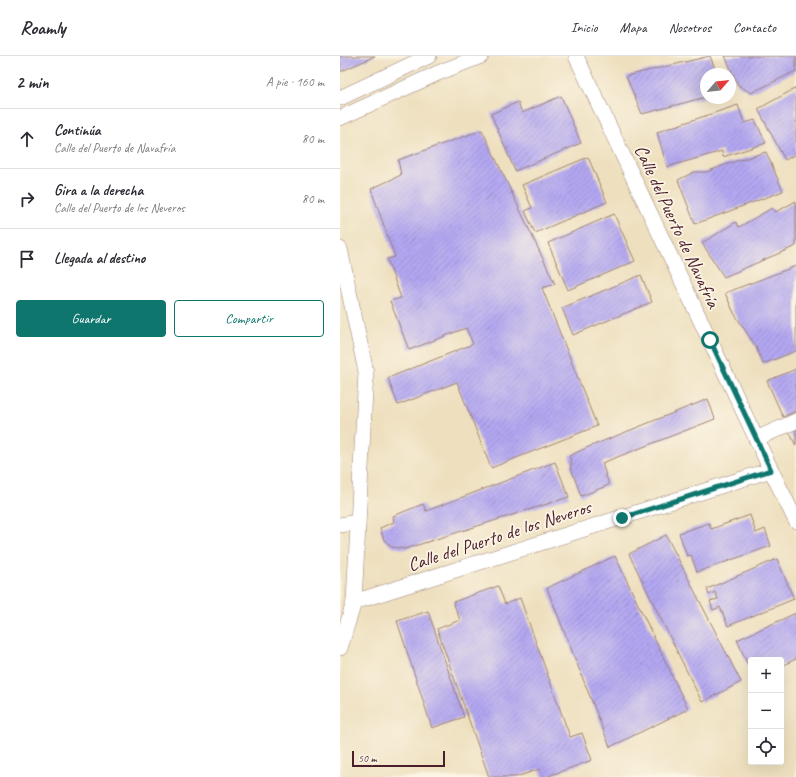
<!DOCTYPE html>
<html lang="es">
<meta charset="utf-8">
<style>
:root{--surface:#fff;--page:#f7f7f7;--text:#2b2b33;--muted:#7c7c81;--line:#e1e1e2;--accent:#0f766e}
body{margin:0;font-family:Caveat,sans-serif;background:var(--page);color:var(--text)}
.controls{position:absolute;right:12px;bottom:12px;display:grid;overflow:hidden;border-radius:4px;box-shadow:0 4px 16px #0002}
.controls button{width:36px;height:36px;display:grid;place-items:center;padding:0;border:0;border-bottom:1px solid var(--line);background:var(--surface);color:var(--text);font:20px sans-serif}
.compass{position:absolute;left:360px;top:12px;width:36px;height:36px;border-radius:50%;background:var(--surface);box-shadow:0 4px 16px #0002;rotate:62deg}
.scale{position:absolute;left:12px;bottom:10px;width:93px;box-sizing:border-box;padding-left:4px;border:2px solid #4a1f2b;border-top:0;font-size:11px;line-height:14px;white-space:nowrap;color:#4a1f2b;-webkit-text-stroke:3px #fcf5e5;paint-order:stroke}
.stop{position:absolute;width:12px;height:12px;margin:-9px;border:3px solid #0f766e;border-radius:50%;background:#fff}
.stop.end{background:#0f766e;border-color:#fff;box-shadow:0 1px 4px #0008}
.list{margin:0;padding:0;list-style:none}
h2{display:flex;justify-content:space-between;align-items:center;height:52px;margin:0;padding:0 16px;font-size:17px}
h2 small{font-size:13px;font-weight:400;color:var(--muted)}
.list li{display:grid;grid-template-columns:26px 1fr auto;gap:12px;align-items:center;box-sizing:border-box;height:60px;padding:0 16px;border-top:1px solid var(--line)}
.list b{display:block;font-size:15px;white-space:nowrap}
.list p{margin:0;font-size:13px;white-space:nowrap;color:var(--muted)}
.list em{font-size:13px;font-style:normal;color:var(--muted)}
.actions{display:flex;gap:8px;padding:12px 16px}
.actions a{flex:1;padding:9px 0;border:1px solid var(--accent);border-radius:4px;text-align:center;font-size:14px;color:var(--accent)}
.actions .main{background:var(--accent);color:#fff}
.icon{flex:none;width:22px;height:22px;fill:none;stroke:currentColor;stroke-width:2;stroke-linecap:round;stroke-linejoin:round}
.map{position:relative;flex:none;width:456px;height:721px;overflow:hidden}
header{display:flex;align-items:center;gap:24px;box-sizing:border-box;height:56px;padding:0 20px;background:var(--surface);border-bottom:1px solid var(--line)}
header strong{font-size:19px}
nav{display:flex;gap:22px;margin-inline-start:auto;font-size:14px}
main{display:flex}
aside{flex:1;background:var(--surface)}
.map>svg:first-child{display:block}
.building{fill:url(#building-hatch)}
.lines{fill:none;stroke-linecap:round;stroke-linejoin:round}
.street-casing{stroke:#9c8075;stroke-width:16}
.street{stroke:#fff;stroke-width:15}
.route{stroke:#0f766e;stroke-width:5}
.labels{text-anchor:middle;stroke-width:3.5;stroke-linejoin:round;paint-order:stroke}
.street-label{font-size:19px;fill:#4a1f2b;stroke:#fcf5e5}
</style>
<header>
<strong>Roamly</strong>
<nav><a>Inicio</a><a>Mapa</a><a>Nosotros</a><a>Contacto</a></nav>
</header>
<main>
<aside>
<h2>2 min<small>A pie · 160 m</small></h2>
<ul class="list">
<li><svg class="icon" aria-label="ahead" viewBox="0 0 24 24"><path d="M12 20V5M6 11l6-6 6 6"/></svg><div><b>Continúa</b><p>Calle del Puerto de Navafría</p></div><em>80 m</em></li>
<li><svg class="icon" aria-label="right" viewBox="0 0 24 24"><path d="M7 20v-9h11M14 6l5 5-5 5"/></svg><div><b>Gira a la derecha</b><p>Calle del Puerto de los Neveros</p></div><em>80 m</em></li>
<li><svg class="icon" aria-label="arrive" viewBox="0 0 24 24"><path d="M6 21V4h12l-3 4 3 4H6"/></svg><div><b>Llegada al destino</b></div></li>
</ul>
<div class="actions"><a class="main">Guardar</a><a>Compartir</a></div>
</aside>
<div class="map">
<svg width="456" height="721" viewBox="0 0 456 721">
<defs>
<pattern id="building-hatch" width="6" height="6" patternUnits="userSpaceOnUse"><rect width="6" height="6" fill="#b3a7f2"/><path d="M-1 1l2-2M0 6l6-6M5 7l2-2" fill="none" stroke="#9487c4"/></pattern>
</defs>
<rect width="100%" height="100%" fill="#fcf5e5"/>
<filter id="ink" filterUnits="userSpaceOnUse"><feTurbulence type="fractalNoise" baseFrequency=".025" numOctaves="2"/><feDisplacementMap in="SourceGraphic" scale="8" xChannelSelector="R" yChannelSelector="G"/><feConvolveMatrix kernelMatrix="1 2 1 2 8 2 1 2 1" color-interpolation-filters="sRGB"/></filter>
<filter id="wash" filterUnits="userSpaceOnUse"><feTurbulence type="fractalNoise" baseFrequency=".012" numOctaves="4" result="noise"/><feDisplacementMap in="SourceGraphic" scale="16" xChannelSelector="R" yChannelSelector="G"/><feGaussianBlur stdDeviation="0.9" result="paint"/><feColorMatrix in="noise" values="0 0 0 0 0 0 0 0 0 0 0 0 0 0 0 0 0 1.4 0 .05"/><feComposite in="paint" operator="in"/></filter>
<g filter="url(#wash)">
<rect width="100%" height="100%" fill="#eee0bf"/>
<g id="blocks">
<g class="building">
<path d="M 0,0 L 35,0 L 0,16 Z"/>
<path d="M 370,0 L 377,18 L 366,18 L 366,41 L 302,58 L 286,20 Z"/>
<path d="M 385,0 L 456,0 L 456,15 L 411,37 L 398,29 Z"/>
<path d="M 456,32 L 456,98 L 445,104 L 418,53 Z"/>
<path d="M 221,40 L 241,87 L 175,115 L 151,58 L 178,46 L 182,57 Z"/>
<path d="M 398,49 L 404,67 L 415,64 L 426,87 L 383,101 L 382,95 L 327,111 L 317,76 Z"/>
<path d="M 142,74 L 215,228 L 202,232 L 257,370 L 151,412 L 117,326 L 58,349 L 48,322 L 133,288 L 126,272 L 69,294 L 50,245 L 61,242 L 47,203 L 55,201 L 31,133 L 61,119 L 58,104 Z"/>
<path d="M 426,96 L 443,135 L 355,168 L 338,124 L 354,116 L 366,116 L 390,107 Z"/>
<path d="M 248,101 L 267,146 L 195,177 L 185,155 L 192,152 L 182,129 Z"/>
<path d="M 456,145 L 456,190 L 384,221 L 362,187 L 396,166 L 399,171 L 432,152 L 436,156 Z"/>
<path d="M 274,158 L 295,205 L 228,234 L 208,187 Z"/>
<path d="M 456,210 L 456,295 L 423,308 L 416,291 L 394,257 L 385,237 Z"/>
<path d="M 301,219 L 312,246 L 233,279 L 222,252 Z"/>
<path d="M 456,313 L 456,355 L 443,361 L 427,325 Z"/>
<path d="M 368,343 L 375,363 L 262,407 L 269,429 L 241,440 L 230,409 L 232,408 L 229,400 L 246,392 Z"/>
<path d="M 456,372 L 456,390 L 449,375 Z"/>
<path d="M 215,406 L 229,441 L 65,493 L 52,491 L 44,484 L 40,472 L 54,466 L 53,460 L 83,448 L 86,455 Z"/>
<path d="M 410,459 L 416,477 L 425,473 L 431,490 L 357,516 L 351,499 L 347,500 L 339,477 L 369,467 L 371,473 Z"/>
<path d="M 326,479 L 401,626 L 362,646 L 289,498 Z"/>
<path d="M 275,500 L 348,653 L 270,691 L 207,532 Z"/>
<path d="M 437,503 L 454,543 L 388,570 L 380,551 L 373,554 L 370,545 L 378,543 L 375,536 L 369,539 L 367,533 Z"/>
<path d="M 158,530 L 165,548 L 180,542 L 230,681 L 242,677 L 252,704 L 206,721 L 203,721 L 200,713 L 176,721 L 149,721 L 97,573 L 120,564 L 113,546 Z"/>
<path d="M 88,555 L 124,661 L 92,672 L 57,565 Z"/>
<path d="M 456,557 L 456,603 L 441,610 L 441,604 L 411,604 L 411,616 L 397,584 Z"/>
</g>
</g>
</g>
<g filter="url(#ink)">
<use href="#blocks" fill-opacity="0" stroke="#9c8075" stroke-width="1"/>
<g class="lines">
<defs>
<g id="street">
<path d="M 236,0 L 431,414 L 456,465"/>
<path d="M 0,42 L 89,0"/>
<path d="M 0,62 L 98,17 L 141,0"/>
<path d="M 0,193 L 26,316 L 14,546 L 0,592"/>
<path d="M 416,383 L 456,365"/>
<path d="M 0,469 L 18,466"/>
<path d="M 14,546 L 431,414"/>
</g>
</defs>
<use href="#street" class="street-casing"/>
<use href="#street" class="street"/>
</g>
</g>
<g class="lines" filter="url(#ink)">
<path class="route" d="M 282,462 L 431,414 L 370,284"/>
</g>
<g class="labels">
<g class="street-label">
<text transform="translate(338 170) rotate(65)" y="7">Calle del Puerto de Navafría</text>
<text transform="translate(159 479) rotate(-18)" y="7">Calle del Puerto de los Neveros</text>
</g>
</g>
</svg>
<div class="controls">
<button>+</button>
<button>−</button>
<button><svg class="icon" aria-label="locate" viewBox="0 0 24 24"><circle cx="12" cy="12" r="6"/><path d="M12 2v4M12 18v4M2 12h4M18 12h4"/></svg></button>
</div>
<svg class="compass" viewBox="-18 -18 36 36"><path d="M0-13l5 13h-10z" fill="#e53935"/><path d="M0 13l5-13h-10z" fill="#7c7c81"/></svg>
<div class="scale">50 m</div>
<div class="stop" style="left:370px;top:284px"></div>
<div class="stop end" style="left:282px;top:462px"></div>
</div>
</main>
